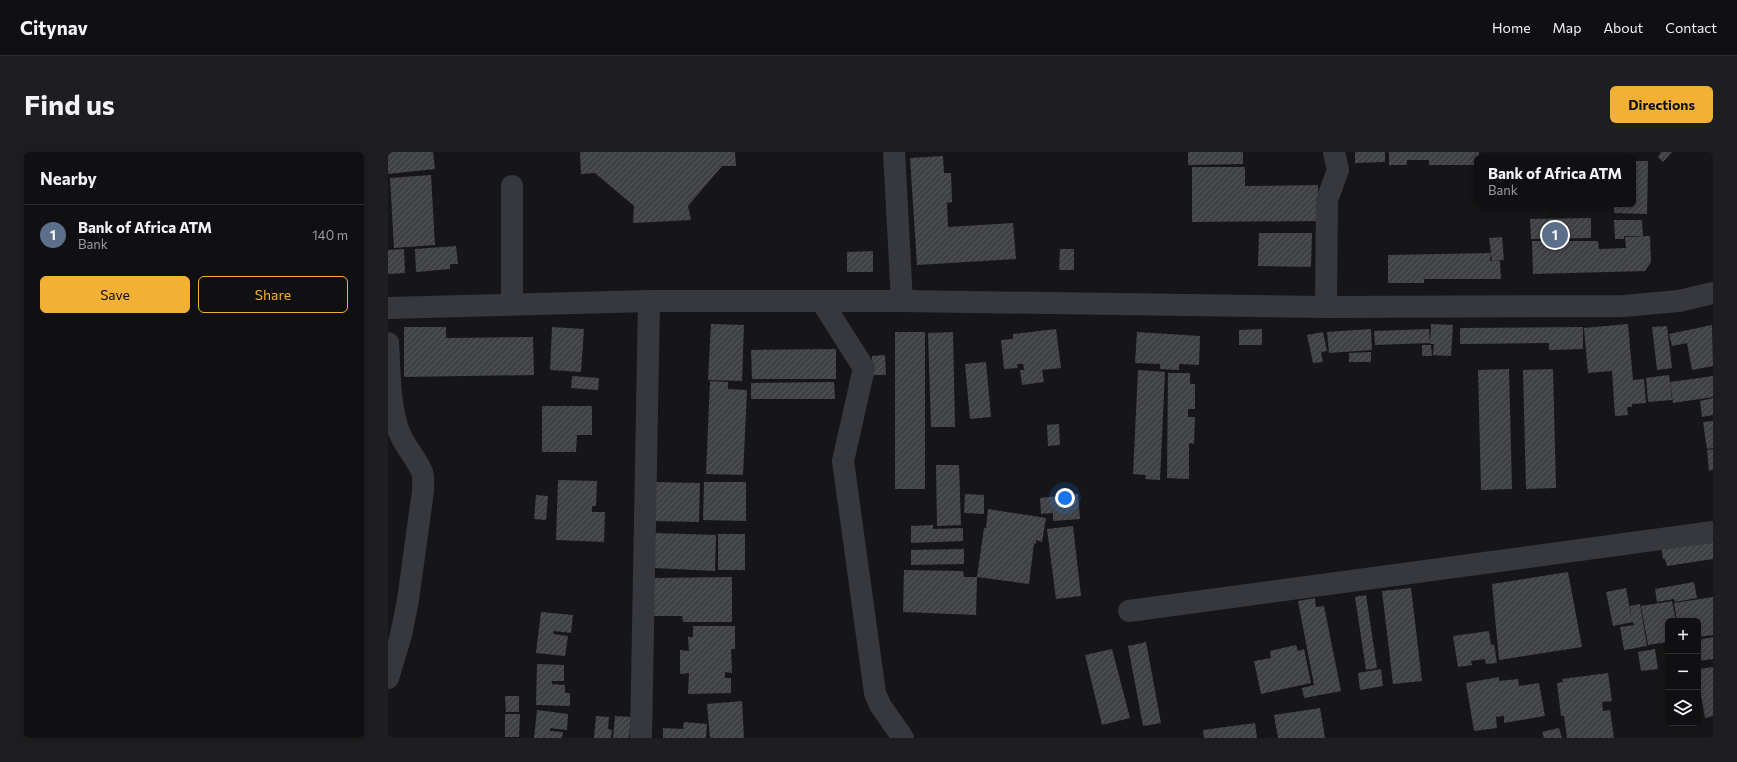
<!DOCTYPE html>
<meta charset="utf-8">
<style>
:root{--surface:#101012;--page:#1e1e20;--text:#f1f3f6;--muted:#9c9d9f;--line:#303032;--accent:#f2b134}
body{margin:0;font-family:Commissioner,sans-serif;background:var(--page);color:var(--text)}
.controls{position:absolute;right:12px;bottom:12px;display:grid;overflow:hidden;border-radius:6px;box-shadow:0 2px 10px #0003}
.controls button{width:36px;height:36px;display:grid;place-items:center;padding:0;border:0;border-bottom:1px solid var(--line);background:var(--surface);color:var(--text);font:20px sans-serif}
.you{position:absolute;left:677px;top:346px;width:14px;height:14px;margin:-10px;border:3px solid #fff;border-radius:50%;background:#1a73e8;box-shadow:0 0 0 6px #1a73e833}
.badge{display:grid;place-items:center;width:26px;height:26px;border-radius:50%;background:var(--accent);color:#fff;font-size:13px;font-weight:700}
.pin{position:absolute;translate:-50% -50%;border:2px solid #fff;box-shadow:0 1px 4px #0006}
.popup{position:absolute;left:1086px;top:3px;width:162px;height:52px;box-sizing:border-box;display:grid;place-content:center;border-radius:6px;background:var(--surface);filter:drop-shadow(0 1px 3px #0005);font-size:13px;white-space:nowrap;color:var(--muted)}
.popup b{font-size:15px;color:var(--text)}
.popup::after{content:'';position:absolute;left:50%;top:100%;margin-left:-8px;border:8px solid transparent;border-top-color:var(--surface)}
.list{margin:0;padding:0;list-style:none}
h2{display:flex;justify-content:space-between;align-items:center;height:52px;margin:0;padding:0 16px;font-size:17px}
h2 small{font-size:13px;font-weight:400;color:var(--muted)}
.list li{display:grid;grid-template-columns:26px 1fr auto;gap:12px;align-items:center;box-sizing:border-box;height:60px;padding:0 16px;border-top:1px solid var(--line)}
.list b{display:block;font-size:15px;white-space:nowrap}
.list p{margin:0;font-size:13px;white-space:nowrap;color:var(--muted)}
.list em{font-size:13px;font-style:normal;color:var(--muted)}
.actions{display:flex;gap:8px;padding:12px 16px}
.actions a{flex:1;padding:9px 0;border:1px solid var(--accent);border-radius:6px;text-align:center;font-size:14px;color:var(--accent)}
.actions .main{background:var(--accent);color:#111}
.icon{flex:none;width:22px;height:22px;fill:none;stroke:currentColor;stroke-width:2;stroke-linecap:round;stroke-linejoin:round}
.map{position:relative;flex:none;width:1325px;height:586px;overflow:hidden;border-radius:6px}
header{display:flex;align-items:center;gap:24px;box-sizing:border-box;height:56px;padding:0 20px;background:var(--surface);border-bottom:1px solid var(--line)}
header strong{font-size:19px}
nav{display:flex;gap:22px;margin-inline-start:auto;font-size:14px}
.intro{display:flex;align-items:center;justify-content:space-between;box-sizing:border-box;height:96px;padding:0 24px}
h1{margin:0;font-size:28px}
.button{padding:10px 18px;border-radius:6px;background:var(--accent);color:#111;font-size:14px;font-weight:700}
main{display:flex;gap:24px;padding:0 24px}
aside{flex:1;background:var(--surface);border-radius:6px;box-shadow:0 2px 10px #0003}
.map>svg:first-child{display:block}
.building{fill:url(#building-hatch)}
.lines{fill:none;stroke-linecap:round;stroke-linejoin:round}
.minor{stroke:#37383d;stroke-width:22}
</style>
<header>
<strong>Citynav</strong>
<nav><a>Home</a><a>Map</a><a>About</a><a>Contact</a></nav>
</header>
<div class="intro"><h1>Find us</h1><a class="button">Directions</a></div>
<main>
<aside>
<h2>Nearby<small></small></h2>
<ul class="list">
<li><span class="badge" style="background:#5c6f8a">1</span><div><b>Bank of Africa ATM</b><p>Bank</p></div><em>140 m</em></li>
</ul>
<div class="actions"><a class="main">Save</a><a>Share</a></div>
</aside>
<div class="map">
<svg width="1325" height="586" viewBox="0 0 1325 586">
<defs>
<pattern id="building-hatch" width="6" height="6" patternUnits="userSpaceOnUse"><rect width="6" height="6" fill="#404145"/><path d="M-1 1l2-2M0 6l6-6M5 7l2-2" fill="none" stroke="#595a5e"/></pattern>
</defs>
<rect width="100%" height="100%" fill="#161618"/>
<g class="building">
<path d="M 0,0 L 45,0 L 47,17 L 0,22 Z"/>
<path d="M 192,0 L 347,0 L 348,14 L 334,14 L 300,54 L 303,68 L 245,71 L 246,54 L 207,21 L 193,22 Z"/>
<path d="M 800,0 L 855,0 L 855,12 L 800,13 Z"/>
<path d="M 967,0 L 997,0 L 997,10 L 967,11 Z"/>
<path d="M 1001,0 L 1091,0 L 1091,6 L 1089,6 L 1089,13 L 1041,13 L 1041,8 L 1019,8 L 1019,13 L 1001,13 Z"/>
<path d="M 1273,0 L 1284,0 L 1275,10 L 1270,5 Z"/>
<path d="M 555,4 L 556,21 L 563,21 L 564,50 L 559,51 L 560,75 L 625,71 L 628,107 L 529,113 L 522,6 Z"/>
<path d="M 1245,9 L 1260,9 L 1259,62 L 1226,61 L 1226,52 L 1245,52 Z"/>
<path d="M 804,15 L 857,15 L 857,34 L 930,33 L 930,69 L 804,70 Z"/>
<path d="M 43,23 L 47,93 L 6,96 L 2,26 Z"/>
<path d="M 1203,66 L 1203,86 L 1143,87 L 1142,67 Z"/>
<path d="M 1226,68 L 1254,68 L 1255,84 L 1236,84 L 1236,87 L 1227,87 Z"/>
<path d="M 871,81 L 924,81 L 923,115 L 870,114 Z"/>
<path d="M 1262,84 L 1263,110 L 1257,119 L 1145,122 L 1144,89 L 1210,89 L 1211,97 L 1238,96 L 1237,85 Z"/>
<path d="M 1114,85 L 1116,108 L 1104,109 L 1101,86 Z"/>
<path d="M 68,94 L 70,112 L 62,112 L 62,117 L 28,120 L 27,97 Z"/>
<path d="M 16,97 L 17,121 L 0,122 L 0,98 Z"/>
<path d="M 672,97 L 686,97 L 686,118 L 671,118 Z"/>
<path d="M 485,99 L 485,120 L 459,120 L 459,100 Z"/>
<path d="M 1103,101 L 1102,109 L 1112,109 L 1113,127 L 1036,127 L 1036,131 L 1000,131 L 1000,103 Z"/>
<path d="M 323,172 L 356,173 L 354,229 L 320,228 Z"/>
<path d="M 1043,172 L 1065,173 L 1063,204 L 1045,203 L 1046,192 L 1042,192 Z"/>
<path d="M 1240,172 L 1245,228 L 1256,227 L 1258,251 L 1244,252 L 1244,255 L 1239,255 L 1240,263 L 1227,264 L 1224,219 L 1200,221 L 1196,176 Z"/>
<path d="M 1324,173 L 1325,214 L 1304,218 L 1299,191 L 1284,194 L 1281,182 Z"/>
<path d="M 1279,174 L 1284,216 L 1269,218 L 1264,175 Z"/>
<path d="M 16,175 L 58,175 L 58,186 L 145,185 L 146,223 L 16,225 Z"/>
<path d="M 164,175 L 196,177 L 193,220 L 162,218 Z"/>
<path d="M 1195,175 L 1195,197 L 1161,198 L 1161,191 L 1072,192 L 1072,176 Z"/>
<path d="M 668,177 L 673,216 L 654,218 L 656,230 L 634,233 L 632,218 L 636,218 L 635,212 L 629,212 L 630,216 L 616,217 L 613,188 L 625,187 L 625,182 Z"/>
<path d="M 874,177 L 874,193 L 851,193 L 851,178 Z"/>
<path d="M 983,177 L 984,198 L 941,201 L 939,180 Z"/>
<path d="M 1041,177 L 1042,191 L 987,193 L 986,179 Z"/>
<rect x="507" y="180" width="30" height="157"/>
<path d="M 565,180 L 567,275 L 543,275 L 540,181 Z"/>
<path d="M 749,180 L 812,184 L 811,213 L 791,212 L 791,218 L 772,217 L 772,212 L 747,211 Z"/>
<path d="M 935,180 L 939,199 L 933,200 L 935,210 L 925,211 L 919,183 Z"/>
<path d="M 1034,193 L 1043,193 L 1044,204 L 1034,204 Z"/>
<path d="M 448,197 L 448,227 L 364,227 L 363,198 Z"/>
<path d="M 983,200 L 983,210 L 961,210 L 961,201 Z"/>
<path d="M 497,203 L 498,223 L 484,223 L 484,204 Z"/>
<path d="M 598,210 L 603,265 L 582,267 L 577,212 Z"/>
<path d="M 1121,217 L 1124,337 L 1093,338 L 1090,218 Z"/>
<path d="M 1165,217 L 1168,336 L 1138,337 L 1135,218 Z"/>
<path d="M 750,218 L 777,220 L 772,328 L 757,327 L 758,323 L 745,322 Z"/>
<path d="M 780,221 L 802,221 L 802,232 L 807,232 L 807,257 L 800,257 L 800,265 L 807,265 L 806,292 L 801,291 L 801,327 L 779,326 Z"/>
<path d="M 1281,223 L 1284,248 L 1260,250 L 1258,226 Z"/>
<path d="M 184,224 L 211,226 L 210,238 L 183,236 Z"/>
<path d="M 1325,224 L 1325,245 L 1285,251 L 1282,230 Z"/>
<path d="M 322,229 L 340,230 L 340,237 L 359,238 L 355,323 L 318,322 Z"/>
<path d="M 446,230 L 447,247 L 363,247 L 363,231 Z"/>
<path d="M 1325,246 L 1325,263 L 1314,265 L 1312,249 Z"/>
<path d="M 154,254 L 204,254 L 204,283 L 189,283 L 188,300 L 154,300 Z"/>
<path d="M 1325,269 L 1325,296 L 1319,297 L 1315,270 Z"/>
<path d="M 671,272 L 672,293 L 660,294 L 659,273 Z"/>
<path d="M 1325,297 L 1325,318 L 1321,319 L 1319,298 Z"/>
<path d="M 548,313 L 571,313 L 573,373 L 549,374 Z"/>
<path d="M 170,328 L 209,329 L 208,354 L 204,354 L 204,360 L 217,360 L 216,390 L 168,388 Z"/>
<path d="M 266,330 L 312,331 L 311,370 L 265,369 Z"/>
<path d="M 316,330 L 358,330 L 358,369 L 315,368 Z"/>
<path d="M 577,342 L 596,343 L 596,362 L 576,361 Z"/>
<path d="M 690,342 L 692,367 L 665,369 L 665,361 L 653,362 L 652,346 Z"/>
<path d="M 148,343 L 160,344 L 158,368 L 146,367 Z"/>
<path d="M 600,357 L 658,366 L 654,390 L 648,388 L 648,392 L 646,391 L 641,432 L 589,425 L 596,376 L 598,376 Z"/>
<path d="M 545,373 L 545,377 L 575,376 L 575,389 L 523,391 L 523,374 Z"/>
<path d="M 685,374 L 693,444 L 668,447 L 659,377 Z"/>
<path d="M 267,381 L 328,383 L 327,419 L 266,416 Z"/>
<rect x="330" y="382" width="27" height="36"/>
<path d="M 1325,386 L 1325,407 L 1279,414 L 1277,407 L 1275,407 L 1273,393 Z"/>
<path d="M 576,397 L 576,412 L 523,413 L 523,398 Z"/>
<path d="M 516,418 L 575,419 L 576,425 L 589,425 L 588,463 L 515,460 Z"/>
<path d="M 1180,420 L 1194,495 L 1111,508 L 1104,432 Z"/>
<path d="M 344,425 L 344,470 L 295,470 L 294,464 L 265,464 L 264,426 Z"/>
<path d="M 1306,430 L 1309,446 L 1287,450 L 1286,447 L 1269,450 L 1267,437 Z"/>
<path d="M 1023,436 L 1034,529 L 1005,532 L 994,439 Z"/>
<path d="M 1238,436 L 1244,468 L 1242,454 L 1252,452 L 1259,494 L 1236,498 L 1232,475 L 1246,473 L 1245,470 L 1225,474 L 1218,440 Z"/>
<path d="M 978,443 L 989,516 L 978,518 L 967,445 Z"/>
<path d="M 1325,445 L 1325,483 L 1310,485 L 1310,469 L 1289,469 L 1286,451 Z"/>
<path d="M 927,446 L 928,455 L 936,454 L 953,539 L 916,546 L 914,536 L 926,533 L 910,449 Z"/>
<path d="M 1284,449 L 1288,469 L 1280,469 L 1280,490 L 1260,493 L 1253,454 Z"/>
<path d="M 153,460 L 185,463 L 183,481 L 166,479 L 165,482 L 180,484 L 177,504 L 148,501 Z"/>
<path d="M 305,474 L 347,474 L 347,497 L 343,497 L 344,521 L 337,520 L 337,526 L 343,526 L 343,541 L 300,542 L 301,521 L 292,522 L 292,498 L 301,499 L 300,485 L 305,485 Z"/>
<path d="M 1101,479 L 1103,493 L 1106,492 L 1109,511 L 1098,512 L 1097,507 L 1083,509 L 1084,513 L 1070,515 L 1065,484 Z"/>
<path d="M 1325,485 L 1325,507 L 1310,509 L 1310,488 Z"/>
<path d="M 758,490 L 773,571 L 755,574 L 740,494 Z"/>
<path d="M 908,493 L 910,499 L 916,497 L 923,531 L 873,542 L 866,509 L 883,506 L 882,499 Z"/>
<path d="M 724,497 L 742,566 L 714,573 L 697,503 Z"/>
<path d="M 1267,497 L 1270,517 L 1253,519 L 1250,500 Z"/>
<path d="M 149,512 L 176,513 L 176,529 L 164,529 L 164,532 L 177,533 L 177,541 L 182,541 L 182,554 L 148,553 Z"/>
<path d="M 1325,515 L 1325,564 L 1317,566 L 1312,538 L 1310,538 L 1310,517 Z"/>
<path d="M 993,517 L 995,534 L 972,538 L 970,521 Z"/>
<path d="M 1220,521 L 1224,549 L 1214,550 L 1215,559 L 1222,558 L 1226,586 L 1179,586 L 1176,564 L 1173,564 L 1169,531 L 1175,530 L 1174,527 Z"/>
<path d="M 1111,525 L 1111,529 L 1130,527 L 1131,534 L 1151,531 L 1157,564 L 1116,571 L 1116,564 L 1108,565 L 1109,576 L 1086,579 L 1078,531 Z"/>
<path d="M 117,544 L 131,544 L 131,560 L 118,560 Z"/>
<path d="M 354,549 L 356,586 L 322,586 L 319,552 Z"/>
<path d="M 932,556 L 937,586 L 890,586 L 886,563 Z"/>
<path d="M 149,558 L 180,562 L 179,578 L 162,576 L 162,579 L 175,580 L 174,586 L 146,586 Z"/>
<path d="M 117,562 L 132,562 L 131,585 L 117,585 Z"/>
<path d="M 208,564 L 221,565 L 220,577 L 224,578 L 223,586 L 206,586 Z"/>
<path d="M 227,564 L 243,565 L 241,586 L 225,586 Z"/>
<path d="M 296,570 L 319,572 L 318,586 L 275,586 L 275,576 L 295,577 Z"/>
<path d="M 867,571 L 869,586 L 816,586 L 815,578 Z"/>
<path d="M 1171,576 L 1174,586 L 1156,586 L 1154,580 Z"/>
</g>
<g class="lines">
<g class="minor">
<path d="M 506,0 L 514,149"/>
<path d="M 124,34 L 124,152"/>
<path d="M 434,150 L 476,216 L 455,309 L 487,541 L 492,553 L 515,586"/>
<path d="M 938,155 L 939,48 L 950,18 L 946,0"/>
<path d="M 0,156 L 261,149 L 514,149 L 938,155 L 1235,154 L 1291,149 L 1325,141"/>
<path d="M 0,191 C 2,220 1,250 10,277 C 15,293 28,305 34,320 C 36,326 35,333 35,339 L 20,448 L 13,483 L 0,526"/>
<path d="M 741,459 L 1325,380"/>
<path d="M 253,586 L 261,149"/>
</g>
</g>
</svg>
<div class="controls">
<button>+</button>
<button>−</button>
<button><svg class="icon" aria-label="layers" viewBox="0 0 24 24"><path d="M12 4l9 5-9 5-9-5zM3 14l9 5 9-5"/></svg></button>
</div>
<div class="you"></div>
<div class="pin badge" style="left:1167px;top:83px;background:#5c6f8a">1</div>
<div class="popup"><b>Bank of Africa ATM</b>Bank</div>
</div>
</main>
